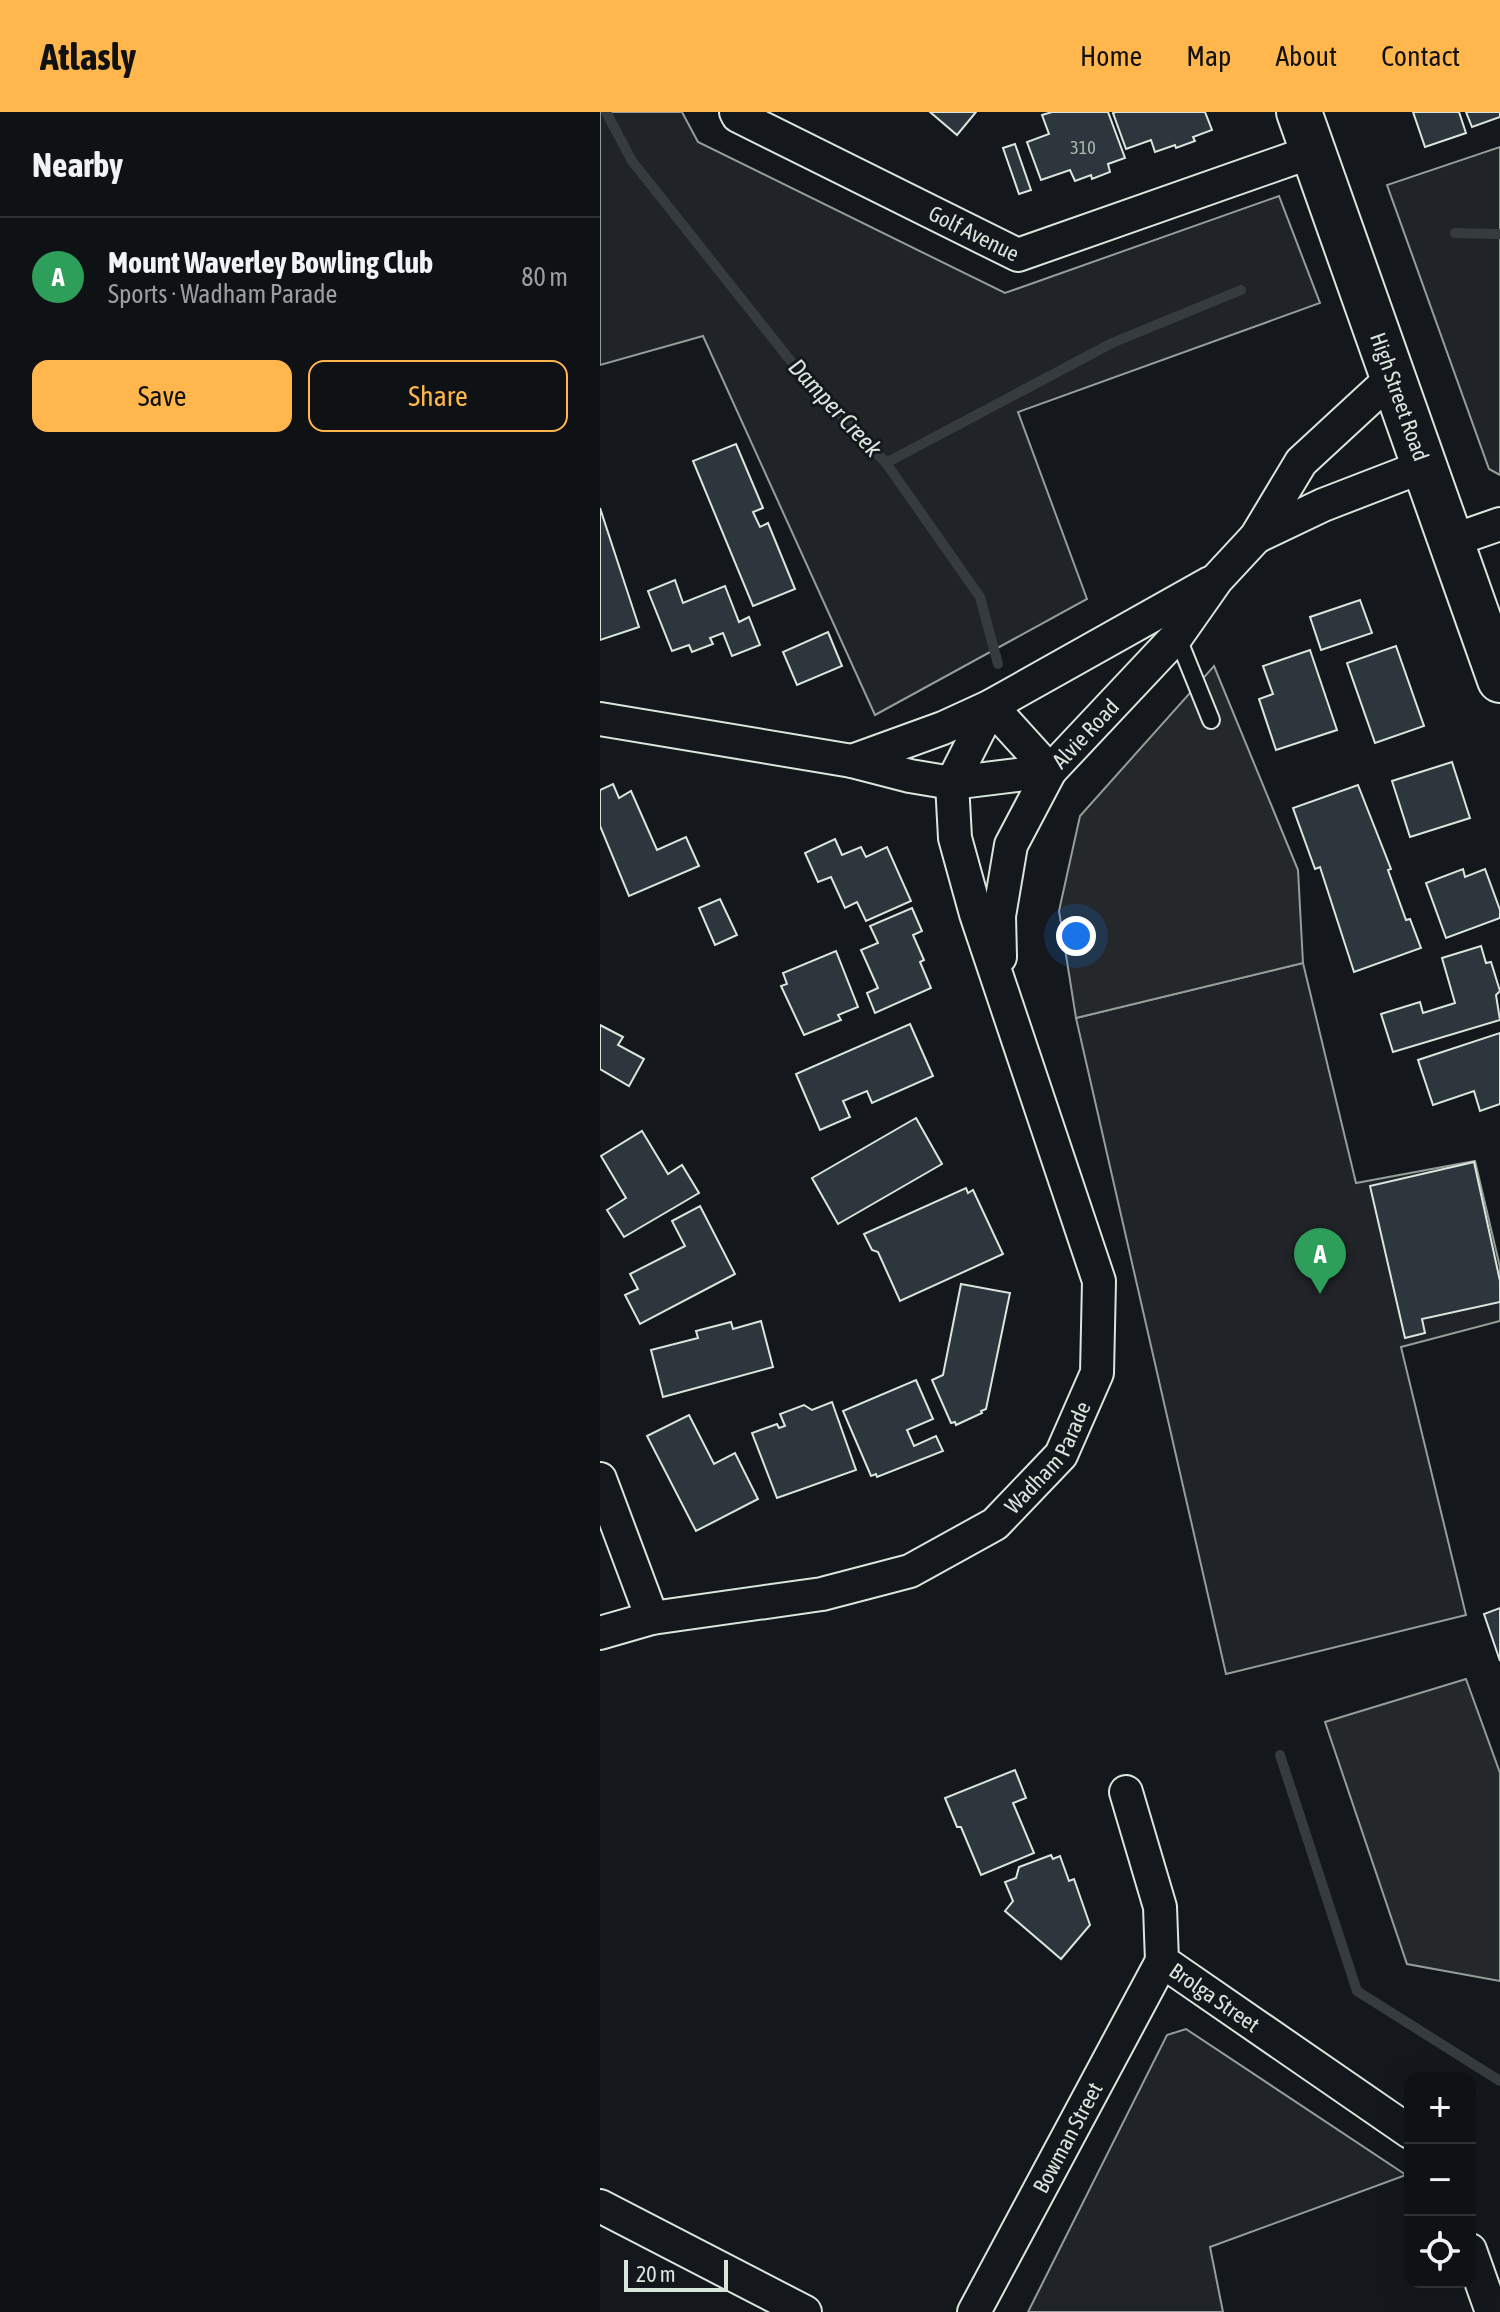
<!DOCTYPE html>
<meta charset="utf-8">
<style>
:root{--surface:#0f1215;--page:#1d2022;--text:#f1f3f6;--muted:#9b9ea0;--line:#2f3234;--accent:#ffb74d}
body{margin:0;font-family:"Asap Condensed",sans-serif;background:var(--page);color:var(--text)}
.controls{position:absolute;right:24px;bottom:24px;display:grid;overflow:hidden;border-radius:16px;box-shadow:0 8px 32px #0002}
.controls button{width:72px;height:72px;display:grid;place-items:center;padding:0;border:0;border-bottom:2px solid var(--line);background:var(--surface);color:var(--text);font:40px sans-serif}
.scale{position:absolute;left:24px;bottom:20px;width:104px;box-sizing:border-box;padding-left:8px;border:4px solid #d8e6dc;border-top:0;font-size:22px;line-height:28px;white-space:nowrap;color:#d8e6dc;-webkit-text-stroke:6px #14181c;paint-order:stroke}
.you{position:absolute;left:476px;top:824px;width:28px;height:28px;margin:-20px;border:6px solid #fff;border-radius:50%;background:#1a73e8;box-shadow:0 0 0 12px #1a73e833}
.badge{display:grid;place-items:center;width:52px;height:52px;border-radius:50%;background:var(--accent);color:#fff;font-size:26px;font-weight:700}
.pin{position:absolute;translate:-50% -66px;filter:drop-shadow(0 2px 4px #0008)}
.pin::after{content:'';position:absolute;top:42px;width:28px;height:24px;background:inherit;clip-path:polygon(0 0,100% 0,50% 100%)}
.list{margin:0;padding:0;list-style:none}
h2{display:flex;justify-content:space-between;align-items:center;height:104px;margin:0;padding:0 32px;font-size:34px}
h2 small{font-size:26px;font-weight:400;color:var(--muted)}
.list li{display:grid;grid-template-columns:52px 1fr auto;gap:24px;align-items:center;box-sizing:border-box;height:120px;padding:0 32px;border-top:2px solid var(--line)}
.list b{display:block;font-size:30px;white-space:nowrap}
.list p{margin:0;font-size:26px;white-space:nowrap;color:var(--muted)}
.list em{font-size:26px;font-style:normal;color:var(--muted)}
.actions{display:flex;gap:16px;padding:24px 32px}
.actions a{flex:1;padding:18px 0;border:2px solid var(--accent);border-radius:16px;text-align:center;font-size:28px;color:var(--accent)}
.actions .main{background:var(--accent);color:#111}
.icon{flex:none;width:44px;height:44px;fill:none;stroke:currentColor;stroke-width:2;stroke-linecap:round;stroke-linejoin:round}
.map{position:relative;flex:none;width:900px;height:2200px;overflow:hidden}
header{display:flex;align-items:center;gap:48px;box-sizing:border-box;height:112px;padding:0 40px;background:var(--accent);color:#111}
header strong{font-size:38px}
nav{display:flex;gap:44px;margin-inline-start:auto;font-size:28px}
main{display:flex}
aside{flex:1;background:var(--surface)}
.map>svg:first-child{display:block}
.green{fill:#202428;stroke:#939e99;stroke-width:2}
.parking{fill:#24282b;stroke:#939e99;stroke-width:2}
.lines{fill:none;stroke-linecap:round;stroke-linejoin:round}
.stream{stroke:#363b3e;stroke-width:10}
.building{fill:#2c363c;stroke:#d8e6dc;stroke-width:2}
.lane-casing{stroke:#d8e6dc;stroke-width:20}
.street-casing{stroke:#d8e6dc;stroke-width:36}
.primary-casing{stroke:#d8e6dc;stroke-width:48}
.lane{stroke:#14181c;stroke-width:16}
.street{stroke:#14181c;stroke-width:32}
.primary{stroke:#14181c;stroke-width:44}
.labels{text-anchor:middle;stroke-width:6;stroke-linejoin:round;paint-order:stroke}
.number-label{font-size:18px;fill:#adbab4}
.street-label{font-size:22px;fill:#d8e6dc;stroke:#14181c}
.water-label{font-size:24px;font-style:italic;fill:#d8e6dc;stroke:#14181c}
</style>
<header>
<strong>Atlasly</strong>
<nav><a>Home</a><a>Map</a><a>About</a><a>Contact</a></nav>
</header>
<main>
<aside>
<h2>Nearby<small></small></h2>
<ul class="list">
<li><span class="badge" style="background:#2e9e5b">A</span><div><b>Mount Waverley Bowling Club</b><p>Sports · Wadham Parade</p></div><em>80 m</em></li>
</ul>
<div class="actions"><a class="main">Save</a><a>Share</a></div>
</aside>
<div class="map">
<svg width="900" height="2200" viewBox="0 0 900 2200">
<rect width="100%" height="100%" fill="#14181c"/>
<g class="green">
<path d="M 0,0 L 82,0 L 98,30 L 405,181 L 679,84 L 720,191 L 418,300 L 487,487 L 275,603 L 103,224 L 0,253 Z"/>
<path d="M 900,35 L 900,363 L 889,357 L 787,73 Z"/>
<path d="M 703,851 L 756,1071 L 875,1049 L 900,1155 L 900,1209 L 801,1235 L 866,1503 L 626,1562 L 476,906 Z"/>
<path d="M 586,1917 L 806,2063 L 610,2135 L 623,2200 L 428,2200 L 567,1923 Z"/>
</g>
<g class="parking">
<path d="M 614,554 L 698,758 L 703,851 L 476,906 L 459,799 L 480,704 Z"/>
<path d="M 866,1567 L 900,1661 L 900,1869 L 807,1852 L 725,1610 Z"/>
</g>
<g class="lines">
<g class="stream">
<path d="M 6,0 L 32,49 L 194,253 L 286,351 L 512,231 L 641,178"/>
<path d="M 855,121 L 900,122"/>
<path d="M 286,351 L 380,485 L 398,552"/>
<path d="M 680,1643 L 757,1879 L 900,1969"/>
</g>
</g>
<g class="building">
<path d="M 330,0 L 376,0 L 357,23 Z"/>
<path d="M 452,0 L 508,0 L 525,46 L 508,52 L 510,60 L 492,67 L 491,63 L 475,69 L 470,58 L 441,68 L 427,30 L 449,22 L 442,3 Z"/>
<path d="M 516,0 L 605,0 L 612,18 L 593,25 L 595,29 L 576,36 L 575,33 L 555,40 L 551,28 L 526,37 L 513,1 Z"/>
<path d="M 813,0 L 859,0 L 866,21 L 825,35 Z"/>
<path d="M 866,0 L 900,0 L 900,5 L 872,15 Z"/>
<path d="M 415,32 L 431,78 L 419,82 L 403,36 Z"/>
<path d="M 136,332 L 163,396 L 153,400 L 160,415 L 168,411 L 195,477 L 153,494 L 93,349 Z"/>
<path d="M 0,396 L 39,515 L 0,528 Z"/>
<path d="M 75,468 L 83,491 L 125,474 L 139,510 L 149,505 L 160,533 L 132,544 L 123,521 L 110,526 L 113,532 L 92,540 L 89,533 L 72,539 L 48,479 Z"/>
<path d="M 760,488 L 772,521 L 721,538 L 710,505 Z"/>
<path d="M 228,520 L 242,554 L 197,573 L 183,540 Z"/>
<path d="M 796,534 L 824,614 L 775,631 L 747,551 Z"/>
<path d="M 710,538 L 737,618 L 676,638 L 659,587 L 673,582 L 663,554 Z"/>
<path d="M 852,650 L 870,706 L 810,725 L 792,669 Z"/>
<path d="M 13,672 L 19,686 L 31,679 L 57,738 L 86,725 L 99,754 L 29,784 L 0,714 L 0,678 Z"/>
<path d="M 758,673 L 791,757 L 788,758 L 806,808 L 810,807 L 821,836 L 754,860 L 720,755 L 715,757 L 693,696 Z"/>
<path d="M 235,727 L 242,743 L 261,735 L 266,745 L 287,735 L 311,789 L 266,809 L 257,790 L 245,796 L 231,765 L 218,770 L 205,741 Z"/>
<path d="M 863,757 L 865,765 L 885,757 L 900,798 L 900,806 L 846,826 L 826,771 Z"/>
<path d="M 120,787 L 137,823 L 115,833 L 99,796 Z"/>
<path d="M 312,796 L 322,819 L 313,823 L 324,848 L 320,850 L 331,876 L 275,901 L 267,881 L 278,876 L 261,838 L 278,831 L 270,814 Z"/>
<path d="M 881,834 L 886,851 L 891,850 L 900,879 L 896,883 L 900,908 L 793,940 L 781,902 L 820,890 L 823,901 L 855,891 L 842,846 Z"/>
<path d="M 236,839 L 258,895 L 238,903 L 241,908 L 204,923 L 181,874 L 187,872 L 183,861 Z"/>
<path d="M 310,912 L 333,964 L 272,991 L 267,979 L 243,989 L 250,1005 L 220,1018 L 196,962 Z"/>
<path d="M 0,913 L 23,925 L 18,933 L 44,947 L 29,974 L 0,957 Z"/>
<path d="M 900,921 L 900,992 L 880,999 L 874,979 L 833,993 L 818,948 Z"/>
<path d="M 316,1006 L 342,1052 L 238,1112 L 212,1066 Z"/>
<path d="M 42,1019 L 68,1062 L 82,1053 L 99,1081 L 24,1125 L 7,1098 L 26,1086 L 1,1044 Z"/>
<path d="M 874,1050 L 900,1169 L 900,1190 L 822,1207 L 825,1221 L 805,1226 L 770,1074 Z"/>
<path d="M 366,1076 L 368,1081 L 373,1078 L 403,1142 L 300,1189 L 278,1140 L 272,1138 L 264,1122 Z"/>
<path d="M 100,1094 L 135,1162 L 40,1212 L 25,1183 L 38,1177 L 30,1162 L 85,1134 L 72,1109 Z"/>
<path d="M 361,1172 L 410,1181 L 386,1297 L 381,1299 L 382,1301 L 356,1313 L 355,1310 L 351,1311 L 332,1268 L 343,1263 Z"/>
<path d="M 161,1209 L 173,1255 L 63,1285 L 51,1238 L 98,1226 L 96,1219 L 131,1210 L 133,1217 Z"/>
<path d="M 316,1268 L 333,1307 L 307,1318 L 314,1334 L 336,1324 L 343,1339 L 277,1365 L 276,1362 L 271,1364 L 243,1299 Z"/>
<path d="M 232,1290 L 256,1358 L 177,1386 L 152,1321 L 177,1312 L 179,1316 L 185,1314 L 180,1302 L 204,1293 L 212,1298 Z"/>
<path d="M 89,1303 L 114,1352 L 135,1341 L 158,1387 L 96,1419 L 47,1324 Z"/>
<path d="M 900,1496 L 900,1549 L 884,1502 Z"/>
<path d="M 415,1658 L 426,1686 L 413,1691 L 434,1741 L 381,1763 L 361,1715 L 357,1715 L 345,1686 Z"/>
<path d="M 451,1743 L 453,1747 L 460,1744 L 469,1769 L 474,1767 L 490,1813 L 461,1847 L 405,1799 L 413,1789 L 405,1770 L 416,1766 L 419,1755 Z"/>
</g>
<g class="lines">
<defs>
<path id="lane" d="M 577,524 L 611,608"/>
<g id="street">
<path id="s1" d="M 136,0 L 138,4 L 418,143 L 714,39"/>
<path d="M 656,425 L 723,393 L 824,354"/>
<path d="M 851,429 L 900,412"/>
<path d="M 0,607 L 252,649 L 310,664 L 352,671 L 450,659"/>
<path d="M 252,649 L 343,616 L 391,594 L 610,471"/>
<path id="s2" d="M 400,845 L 399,804 L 411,733 L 450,659 L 577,524 L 617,467 L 656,425 L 701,350 L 793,265"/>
<path d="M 0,1367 L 52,1506"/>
<path id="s3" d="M 0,1521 L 52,1506 L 222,1482 L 310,1459 L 395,1412 L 461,1343 L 497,1261 L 499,1169 L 376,802 L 355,726 L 352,671 L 391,594 L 450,659"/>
<path id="s4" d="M 526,1680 L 560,1795 L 562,1849 L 810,2020"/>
<path d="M 0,2094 L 205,2200"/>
<path d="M 870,2138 L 892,2200"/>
<path id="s5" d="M 374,2200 L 562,1849"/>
</g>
<g id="primary">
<path id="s6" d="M 699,0 L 900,568"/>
</g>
</defs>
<use href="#lane" class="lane-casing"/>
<use href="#street" class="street-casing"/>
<use href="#primary" class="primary-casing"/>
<use href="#lane" class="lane"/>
<use href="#street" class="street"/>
<use href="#primary" class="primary"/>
</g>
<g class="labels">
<g class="number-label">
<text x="483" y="42">310</text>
</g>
<g class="street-label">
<text dy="8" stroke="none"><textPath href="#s1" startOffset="268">Golf Avenue</textPath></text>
<text dy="8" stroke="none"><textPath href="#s6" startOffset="302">High Street Road</textPath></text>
<text dy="8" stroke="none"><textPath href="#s2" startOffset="248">Alvie Road</textPath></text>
<text dy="8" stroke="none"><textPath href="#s3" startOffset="500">Wadham Parade</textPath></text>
<text dy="8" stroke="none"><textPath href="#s4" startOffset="238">Brolga Street</textPath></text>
<text dy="8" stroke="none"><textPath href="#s5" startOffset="198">Bowman Street</textPath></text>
</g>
<g class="water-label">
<text transform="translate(235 296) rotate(47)" y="8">Damper Creek</text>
</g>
</g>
</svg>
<div class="controls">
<button>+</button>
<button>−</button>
<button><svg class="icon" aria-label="locate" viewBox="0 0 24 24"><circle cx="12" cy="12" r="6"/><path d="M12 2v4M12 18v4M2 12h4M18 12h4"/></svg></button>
</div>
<div class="scale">20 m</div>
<div class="you"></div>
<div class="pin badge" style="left:720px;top:1182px;background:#2e9e5b">A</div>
</div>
</main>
